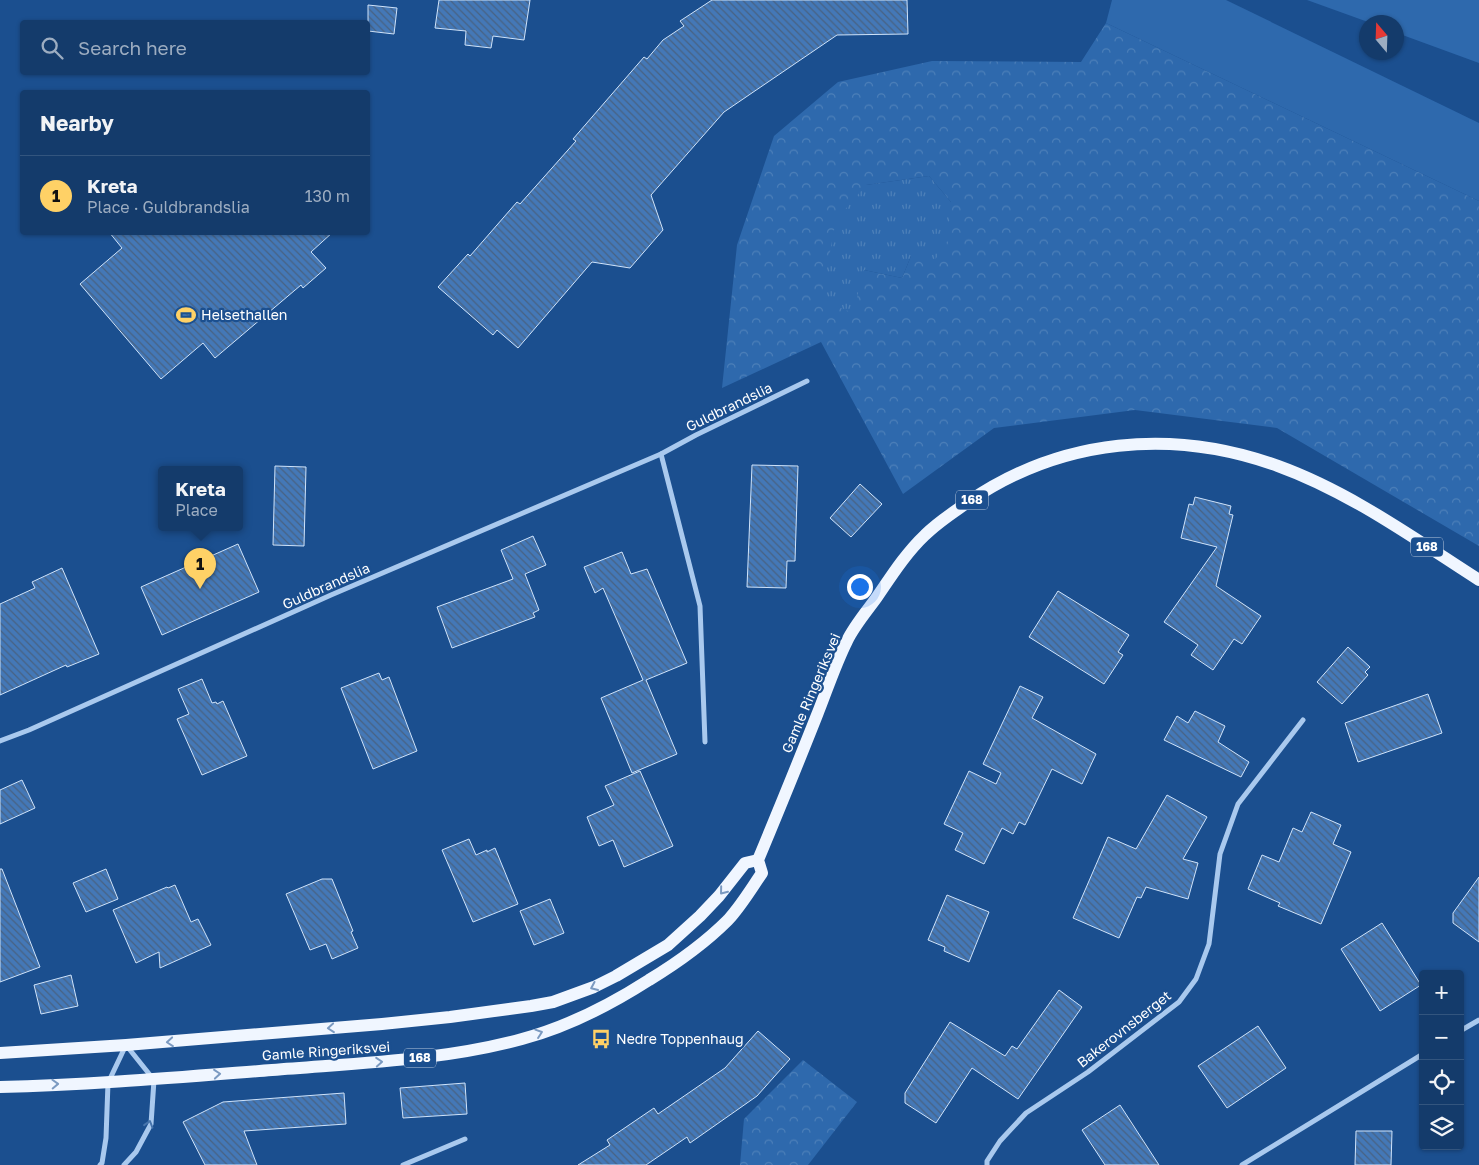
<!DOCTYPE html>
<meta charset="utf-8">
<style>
:root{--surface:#143b6b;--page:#1d4271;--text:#f1f3f6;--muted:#9dadc1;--line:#33557e;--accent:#ffd166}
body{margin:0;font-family:"Golos Text",sans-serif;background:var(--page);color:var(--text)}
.controls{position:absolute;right:15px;bottom:15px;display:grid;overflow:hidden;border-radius:5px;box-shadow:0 1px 4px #0004}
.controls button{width:45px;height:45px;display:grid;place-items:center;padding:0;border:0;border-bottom:1px solid var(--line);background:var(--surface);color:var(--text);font:25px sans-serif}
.compass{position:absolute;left:1359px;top:15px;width:45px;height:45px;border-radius:50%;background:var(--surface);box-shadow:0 1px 4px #0004;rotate:341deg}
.you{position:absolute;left:859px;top:586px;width:18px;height:18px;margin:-12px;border:4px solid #fff;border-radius:50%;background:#1a73e8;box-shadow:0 0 0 8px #1a73e833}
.badge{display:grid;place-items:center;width:32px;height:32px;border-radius:50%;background:var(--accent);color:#111;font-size:16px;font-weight:700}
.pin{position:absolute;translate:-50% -41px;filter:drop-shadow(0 1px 2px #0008)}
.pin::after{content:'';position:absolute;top:26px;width:18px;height:15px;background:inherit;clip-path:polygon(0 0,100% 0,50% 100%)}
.popup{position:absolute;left:158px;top:466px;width:85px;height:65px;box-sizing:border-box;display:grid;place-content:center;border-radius:5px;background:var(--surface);filter:drop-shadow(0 1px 4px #0005);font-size:16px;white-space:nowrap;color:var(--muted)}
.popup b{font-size:19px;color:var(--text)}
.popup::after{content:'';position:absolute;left:50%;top:100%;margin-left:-10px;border:10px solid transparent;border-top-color:var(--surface)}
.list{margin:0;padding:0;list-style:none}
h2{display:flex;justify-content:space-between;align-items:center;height:65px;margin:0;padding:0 20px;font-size:21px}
h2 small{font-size:16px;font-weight:400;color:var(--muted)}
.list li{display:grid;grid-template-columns:32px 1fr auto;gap:15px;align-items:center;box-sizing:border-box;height:80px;padding:0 20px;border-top:1px solid var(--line)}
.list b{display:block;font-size:19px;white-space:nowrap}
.list p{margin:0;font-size:16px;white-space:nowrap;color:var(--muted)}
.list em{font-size:16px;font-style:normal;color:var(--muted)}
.icon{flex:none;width:28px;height:28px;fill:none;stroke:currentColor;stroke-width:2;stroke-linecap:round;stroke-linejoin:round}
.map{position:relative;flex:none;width:1479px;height:1165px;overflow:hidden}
.search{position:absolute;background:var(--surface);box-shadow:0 1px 4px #0004;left:20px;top:20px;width:350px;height:55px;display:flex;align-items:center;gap:12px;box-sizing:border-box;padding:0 18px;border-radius:5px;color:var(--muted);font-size:19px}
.panel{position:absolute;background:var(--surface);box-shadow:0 1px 4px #0004;left:20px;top:90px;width:350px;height:145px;border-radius:5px}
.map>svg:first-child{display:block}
.green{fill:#2e69ad}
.forest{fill:url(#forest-crowns);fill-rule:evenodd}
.park{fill:url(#park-tufts)}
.building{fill:url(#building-back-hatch);stroke:#cfe3fa}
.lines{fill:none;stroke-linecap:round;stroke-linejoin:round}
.street{stroke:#a9c9ee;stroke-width:5}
.primary{stroke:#f0f6ff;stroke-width:12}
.oneway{stroke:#7b9ac1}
.oneway2{stroke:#4674ac}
.labels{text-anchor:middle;stroke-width:4.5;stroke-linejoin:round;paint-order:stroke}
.shield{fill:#1b4f8f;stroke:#bbcadd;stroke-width:1}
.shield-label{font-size:12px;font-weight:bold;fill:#fff}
.poi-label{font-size:14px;fill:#fff;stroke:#1b4f8f;text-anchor:start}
.street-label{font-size:14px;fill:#fff;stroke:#1b4f8f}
</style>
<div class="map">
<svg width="1479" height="1165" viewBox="0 0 1479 1165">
<defs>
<pattern id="forest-crowns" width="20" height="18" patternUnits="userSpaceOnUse" patternTransform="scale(1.25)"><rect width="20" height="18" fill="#2e69ad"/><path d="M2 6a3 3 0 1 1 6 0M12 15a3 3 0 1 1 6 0" fill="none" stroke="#4d80b9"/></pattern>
<pattern id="park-tufts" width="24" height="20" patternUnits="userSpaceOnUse" patternTransform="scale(1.25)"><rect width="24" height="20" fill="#2e69ad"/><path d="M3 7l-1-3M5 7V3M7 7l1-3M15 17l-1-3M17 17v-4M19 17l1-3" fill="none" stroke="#4d80b9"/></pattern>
<pattern id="building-back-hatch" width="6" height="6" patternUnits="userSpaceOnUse" patternTransform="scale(1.25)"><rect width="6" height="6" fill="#4478b7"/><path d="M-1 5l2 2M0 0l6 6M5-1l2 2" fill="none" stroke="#486282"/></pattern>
</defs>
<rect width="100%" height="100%" fill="#1b4f8f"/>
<g class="green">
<path d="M 1112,0 L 1226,0 L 1479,123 L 1479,201 L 1106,23 Z"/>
<path d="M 1307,0 L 1479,0 L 1479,63 L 1397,33 L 1396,22 L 1368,22 Z"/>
</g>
<g class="forest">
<path d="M 1106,23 L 1479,201 L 1479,546 L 1277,428 L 1135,410 L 994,428 L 903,494 L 821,342 L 722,388 L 737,245 L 774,136 L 838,82 L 932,61 L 1081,62 ZM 929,176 L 951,202 L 911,256 L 902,278 L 864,270 L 866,185 Z"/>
<path d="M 803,1060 L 857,1102 L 808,1165 L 740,1165 L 744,1119 Z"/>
</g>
<path class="park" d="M 929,176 L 951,202 L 948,240 L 933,263 L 911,256 L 902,278 L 864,270 L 853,313 L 821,300 L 836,220 L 866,185 Z"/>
<g class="building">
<path d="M 439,0 L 530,0 L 524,40 L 493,36 L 491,48 L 465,45 L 466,31 L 435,28 Z"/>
<path d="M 712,0 L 907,0 L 908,34 L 837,35 L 724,112 L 651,195 L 663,230 L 630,268 L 592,262 L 518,348 L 497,330 L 493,335 L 438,287 L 468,254 L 470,256 L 517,202 L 520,204 L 576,141 L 573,139 L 644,57 L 647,59 L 663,40 L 684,26 L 680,21 Z"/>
<path d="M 368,5 L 397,8 L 394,34 L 368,31 Z"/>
<path d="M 109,232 L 333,232 L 311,252 L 326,268 L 303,288 L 301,285 L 215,358 L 203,343 L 161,379 L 80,284 L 122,248 Z"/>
<path d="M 752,465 L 798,466 L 795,561 L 787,561 L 786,588 L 747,587 Z"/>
<path d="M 275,466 L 306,467 L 304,546 L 273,545 Z"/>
<path d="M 860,484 L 882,504 L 851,537 L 830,518 Z"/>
<path d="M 1195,497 L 1231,506 L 1229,514 L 1233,515 L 1216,586 L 1261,616 L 1242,644 L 1234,639 L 1213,670 L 1191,655 L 1198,645 L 1164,622 L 1217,547 L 1181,538 L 1189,504 L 1193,505 Z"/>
<path d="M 533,536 L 546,565 L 525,574 L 539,610 L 533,613 L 535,617 L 452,648 L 437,607 L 513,579 L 501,550 Z"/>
<path d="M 238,544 L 259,592 L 162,635 L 141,587 Z"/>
<path d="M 622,552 L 631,574 L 647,569 L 687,663 L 646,680 L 677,754 L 632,773 L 601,698 L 643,680 L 603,588 L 595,593 L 584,567 Z"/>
<path d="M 62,568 L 99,654 L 67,667 L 66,665 L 0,695 L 0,604 L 35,588 L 32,582 Z"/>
<path d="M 1058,591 L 1129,635 L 1118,652 L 1123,655 L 1104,684 L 1029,637 Z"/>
<path d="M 1348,647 L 1370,667 L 1365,672 L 1368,675 L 1342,704 L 1317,682 Z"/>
<path d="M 379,673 L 382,680 L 389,677 L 417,751 L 373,769 L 341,688 Z"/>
<path d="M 202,679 L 212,703 L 216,702 L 217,704 L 223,701 L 247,756 L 202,775 L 177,719 L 189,714 L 178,689 Z"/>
<path d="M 1020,686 L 1043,697 L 1032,718 L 1096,754 L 1082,784 L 1052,769 L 1025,825 L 1019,822 L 1013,834 L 1002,828 L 984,864 L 955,850 L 963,833 L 944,824 L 969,771 L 996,784 L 1001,773 L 983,764 Z"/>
<path d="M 1428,694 L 1442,733 L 1358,762 L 1345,723 Z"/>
<path d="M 1195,711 L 1225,726 L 1218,742 L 1249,762 L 1241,777 L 1164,740 L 1177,716 L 1188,723 Z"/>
<path d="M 640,771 L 673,846 L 624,867 L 613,840 L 599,846 L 587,817 L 614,805 L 605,786 Z"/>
<path d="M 22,780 L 35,808 L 0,824 L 0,790 Z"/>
<path d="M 1167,795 L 1207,817 L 1183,859 L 1198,863 L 1188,899 L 1146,887 L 1141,898 L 1137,897 L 1119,938 L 1073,918 L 1108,837 L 1136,849 Z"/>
<path d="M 1311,812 L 1341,825 L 1333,844 L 1351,852 L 1321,924 L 1278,906 L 1280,903 L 1248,889 L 1262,855 L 1279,862 L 1293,828 L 1302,832 Z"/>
<path d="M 469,839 L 476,855 L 487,850 L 487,852 L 495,848 L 518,904 L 473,922 L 442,850 Z"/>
<path d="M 0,869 L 2,869 L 40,967 L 0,982 Z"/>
<path d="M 106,869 L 118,899 L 86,912 L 73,883 Z"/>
<path d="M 1479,877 L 1479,942 L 1453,923 L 1453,913 Z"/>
<path d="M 322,879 L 332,879 L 353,931 L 351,932 L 358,948 L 332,959 L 326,944 L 310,950 L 286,894 Z"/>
<path d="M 175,885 L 191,922 L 198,919 L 211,945 L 160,968 L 159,952 L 136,963 L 113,910 L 167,887 L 168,888 Z"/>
<path d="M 947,895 L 989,912 L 969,962 L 944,951 L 945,947 L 928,940 Z"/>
<path d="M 550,899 L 564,933 L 534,945 L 520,911 Z"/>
<path d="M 1382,923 L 1421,985 L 1380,1011 L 1341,949 Z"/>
<path d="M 71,975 L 78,1006 L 41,1014 L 34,985 Z"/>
<path d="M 1059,990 L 1082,1007 L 1018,1099 L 972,1068 L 936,1123 L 905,1103 L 905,1093 L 950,1022 L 1005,1056 L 1012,1046 L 1017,1049 Z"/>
<path d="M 1258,1026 L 1286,1068 L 1227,1108 L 1198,1066 Z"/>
<path d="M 758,1031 L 790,1059 L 757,1096 L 690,1143 L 687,1137 L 646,1165 L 578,1165 L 610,1145 L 607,1140 L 654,1108 L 658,1114 L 725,1068 Z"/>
<path d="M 465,1083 L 467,1114 L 403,1118 L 400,1088 Z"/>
<path d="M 344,1093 L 346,1124 L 244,1131 L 257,1165 L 205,1165 L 183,1122 L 223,1102 Z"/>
<path d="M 1120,1105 L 1159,1165 L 1105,1165 L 1082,1130 Z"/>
<path d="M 1356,1131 L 1392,1131 L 1391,1165 L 1355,1165 Z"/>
</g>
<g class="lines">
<g class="street">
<path d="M 661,454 L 700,606 L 705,742"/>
<path d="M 0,741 L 29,730 L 331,595 L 661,454 L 696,435 L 807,381"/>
<path d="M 1460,1031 L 1479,1020"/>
<path d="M 100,1165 L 102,1163 L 106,1138 L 108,1083 L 126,1045 L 154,1080 L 151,1124 L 136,1152 L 124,1165"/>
<path d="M 403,1165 L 465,1139"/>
<path d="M 987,1165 L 987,1161 L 1000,1141 L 1026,1113 L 1088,1072 L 1179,1002 L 1196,979 L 1209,944 L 1220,854 L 1238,804 L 1303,720"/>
<path d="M 1242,1165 L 1423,1054"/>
</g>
<g class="primary">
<path d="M 0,1053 L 126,1045 L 382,1024 L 450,1017 L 531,1006 L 553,1002 L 594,987 L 616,976 L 668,945 L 700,916 L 719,896 L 745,863 L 758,860"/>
<path d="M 0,1087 C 91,1085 182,1077 272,1070 C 356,1063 441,1061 522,1039 C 567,1027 610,1005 649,980 C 677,963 705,943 728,920 C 741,906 751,889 762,873 L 758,860 C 778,812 798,763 817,715 C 827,690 835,665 847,641 C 854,626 867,611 877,597 C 892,575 906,553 925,535 C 938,522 954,512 968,502 C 1061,438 1173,428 1278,466 C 1350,492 1415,539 1479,580"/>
</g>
</g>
<defs><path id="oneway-chevron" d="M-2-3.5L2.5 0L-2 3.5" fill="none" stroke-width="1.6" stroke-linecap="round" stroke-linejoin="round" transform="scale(1.25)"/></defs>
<g class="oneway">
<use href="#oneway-chevron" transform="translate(723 891) rotate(129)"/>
<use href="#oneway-chevron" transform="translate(594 987) rotate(156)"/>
<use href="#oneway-chevron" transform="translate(331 1028) rotate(175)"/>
<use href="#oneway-chevron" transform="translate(539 1033) rotate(-19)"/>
<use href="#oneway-chevron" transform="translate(170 1042) rotate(175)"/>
<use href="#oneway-chevron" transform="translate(379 1062) rotate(-4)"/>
<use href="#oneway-chevron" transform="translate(217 1074) rotate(-5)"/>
<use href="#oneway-chevron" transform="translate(55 1084) rotate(-2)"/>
</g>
<use class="oneway2" href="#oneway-chevron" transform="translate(149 1124) rotate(-73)"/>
<defs>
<symbol id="stadium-bare" viewBox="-9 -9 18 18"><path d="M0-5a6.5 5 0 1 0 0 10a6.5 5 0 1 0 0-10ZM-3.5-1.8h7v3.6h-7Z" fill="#ffd166" stroke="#1b4f8f" stroke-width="2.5" paint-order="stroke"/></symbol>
<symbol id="bus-bare" viewBox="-9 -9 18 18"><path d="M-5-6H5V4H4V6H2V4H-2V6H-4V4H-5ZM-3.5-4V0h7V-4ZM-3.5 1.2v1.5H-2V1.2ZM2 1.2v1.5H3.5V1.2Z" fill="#ffd166" stroke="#1b4f8f" stroke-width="2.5" paint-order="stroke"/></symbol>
</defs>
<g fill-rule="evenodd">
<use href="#stadium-bare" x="172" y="301" width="28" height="28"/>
<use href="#bus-bare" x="587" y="1025" width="28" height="28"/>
</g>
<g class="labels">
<g class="shield">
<rect x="956" y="490.5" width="32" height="19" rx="4"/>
<rect x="1411" y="537.5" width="32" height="19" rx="4"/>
<rect x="404" y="1048.5" width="32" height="19" rx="4"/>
</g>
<g class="shield-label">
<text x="972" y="504">168</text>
<text x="1427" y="551">168</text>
<text x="420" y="1062">168</text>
</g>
<g class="poi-label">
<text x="201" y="320">Helsethallen</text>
<text x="616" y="1044">Nedre Toppenhaug</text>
</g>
<g class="street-label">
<text transform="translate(729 407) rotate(-26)" y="5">Guldbrandslia</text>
<text transform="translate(326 586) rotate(-24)" y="5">Guldbrandslia</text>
<text transform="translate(811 693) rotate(-67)" y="5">Gamle Ringeriksvei</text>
<text transform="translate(1124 1029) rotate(-38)" y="5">Bakerovnsberget</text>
<text transform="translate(326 1051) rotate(-4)" y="5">Gamle Ringeriksvei</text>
</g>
</g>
</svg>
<div class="controls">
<button>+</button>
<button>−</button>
<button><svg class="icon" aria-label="locate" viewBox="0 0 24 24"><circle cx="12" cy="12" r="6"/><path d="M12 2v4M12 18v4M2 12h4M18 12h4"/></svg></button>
<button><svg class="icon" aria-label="layers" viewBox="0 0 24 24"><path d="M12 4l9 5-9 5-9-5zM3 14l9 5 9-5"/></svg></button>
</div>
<svg class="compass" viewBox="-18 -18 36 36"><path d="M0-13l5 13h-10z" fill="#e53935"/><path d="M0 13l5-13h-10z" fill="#9dadc1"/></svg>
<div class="you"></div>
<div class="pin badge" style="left:200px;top:589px">1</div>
<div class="popup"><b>Kreta</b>Place</div>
<div class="search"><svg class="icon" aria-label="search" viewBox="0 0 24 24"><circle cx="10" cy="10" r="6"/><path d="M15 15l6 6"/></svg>Search here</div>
<section class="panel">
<h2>Nearby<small></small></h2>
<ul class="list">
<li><span class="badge">1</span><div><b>Kreta</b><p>Place · Guldbrandslia</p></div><em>130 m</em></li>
</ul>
</section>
</div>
